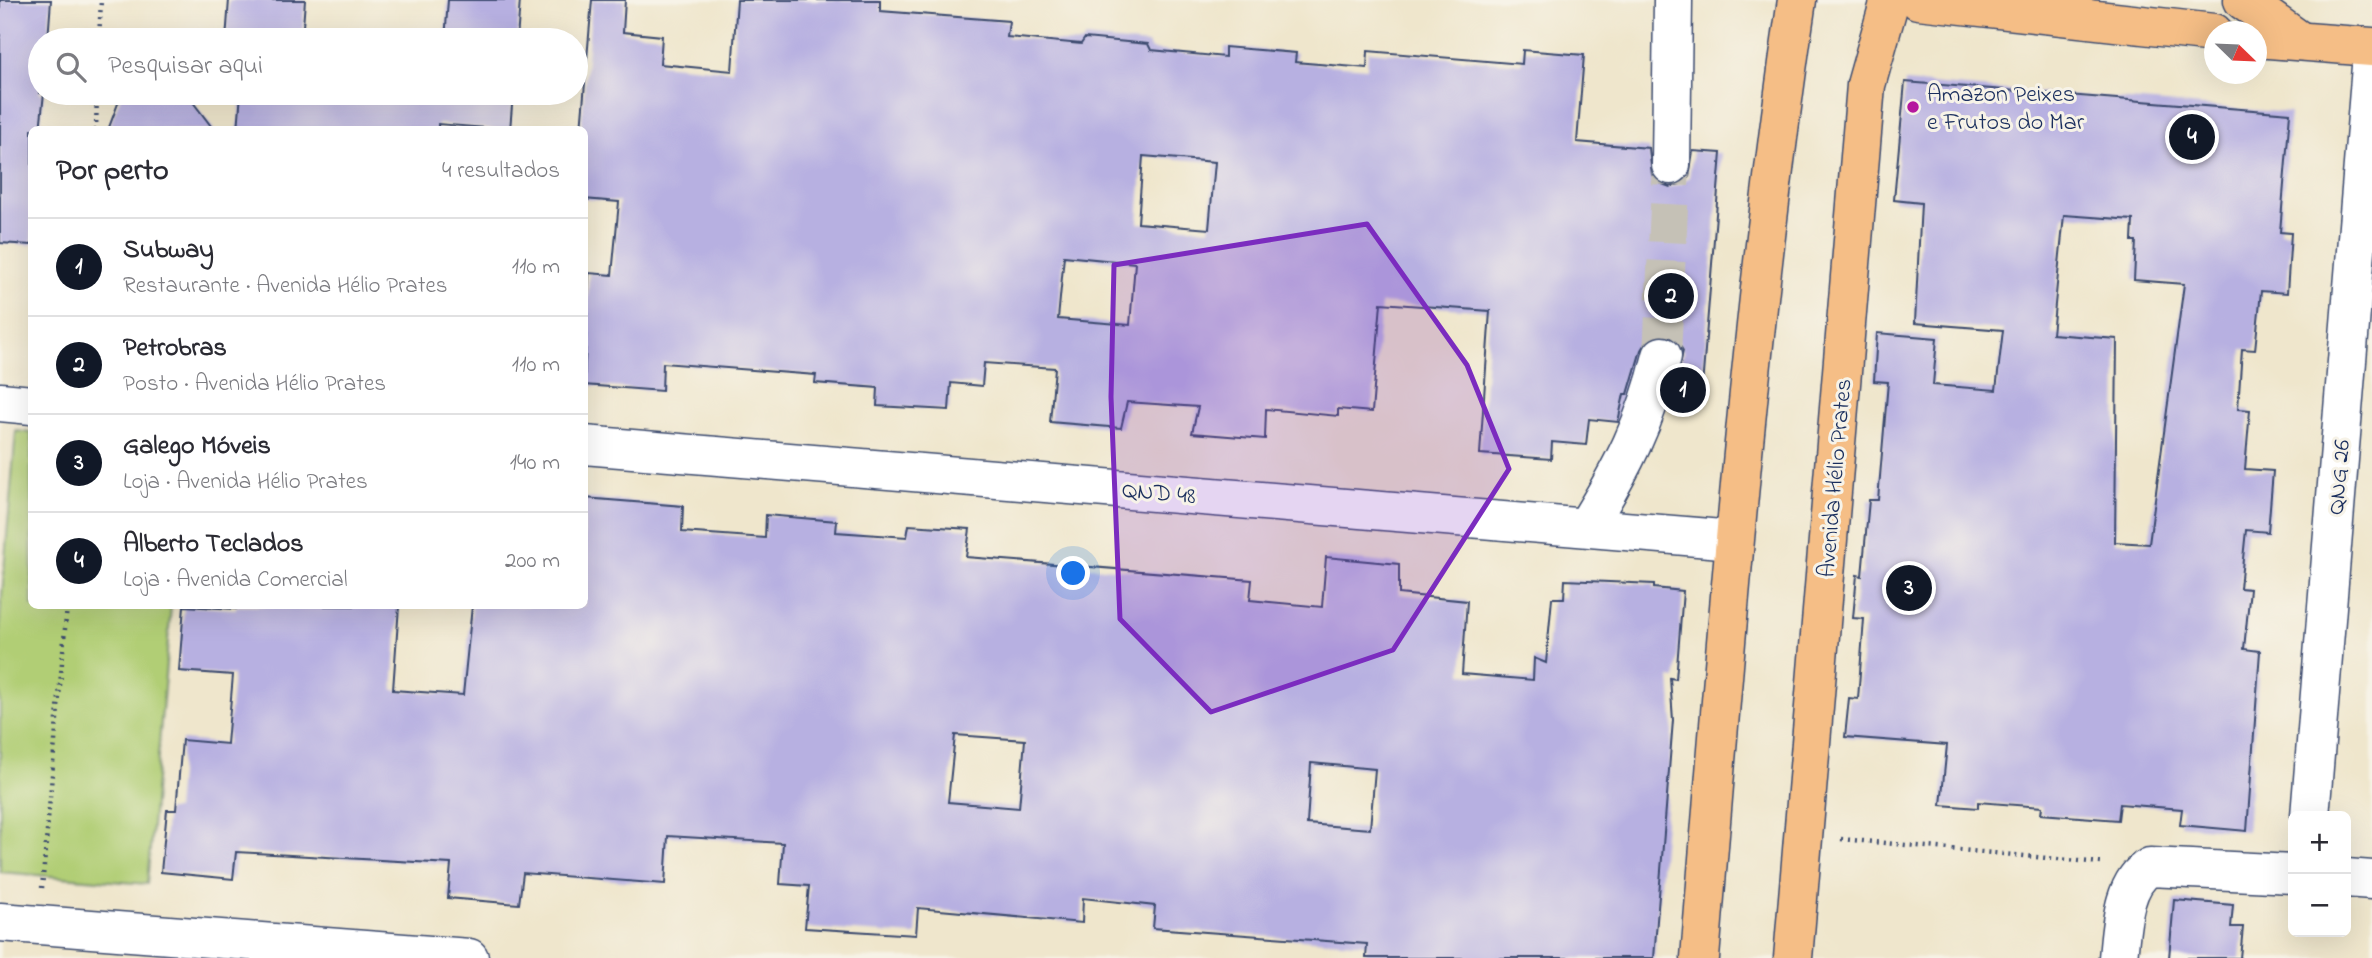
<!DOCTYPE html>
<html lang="pt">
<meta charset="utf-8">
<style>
:root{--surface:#fff;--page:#f2f2f3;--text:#2b2b33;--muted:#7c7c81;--line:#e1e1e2;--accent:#111827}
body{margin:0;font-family:"Indie Flower",sans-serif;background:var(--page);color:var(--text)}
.controls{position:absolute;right:21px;bottom:21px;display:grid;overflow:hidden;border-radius:10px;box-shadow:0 7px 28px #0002}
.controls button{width:63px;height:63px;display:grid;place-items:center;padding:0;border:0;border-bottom:2px solid var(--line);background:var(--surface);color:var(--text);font:35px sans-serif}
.compass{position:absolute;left:2204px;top:21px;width:63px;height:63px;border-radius:50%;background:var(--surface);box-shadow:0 7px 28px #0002;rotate:113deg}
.you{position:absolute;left:1074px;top:574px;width:24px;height:24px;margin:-18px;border:5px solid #fff;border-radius:50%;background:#1a73e8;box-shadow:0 0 0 10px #1a73e833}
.badge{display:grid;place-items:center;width:46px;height:46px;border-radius:50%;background:var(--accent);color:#fff;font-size:23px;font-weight:700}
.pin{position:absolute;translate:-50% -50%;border:4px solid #fff;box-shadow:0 2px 7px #0006}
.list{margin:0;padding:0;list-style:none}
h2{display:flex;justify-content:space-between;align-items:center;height:91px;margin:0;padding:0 28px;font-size:30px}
h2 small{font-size:23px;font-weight:400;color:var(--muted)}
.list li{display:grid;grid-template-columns:46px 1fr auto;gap:21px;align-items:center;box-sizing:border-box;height:98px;padding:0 28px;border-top:2px solid var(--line)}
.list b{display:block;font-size:26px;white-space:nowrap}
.list p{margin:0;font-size:23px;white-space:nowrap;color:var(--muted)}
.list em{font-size:23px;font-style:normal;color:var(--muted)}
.icon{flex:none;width:38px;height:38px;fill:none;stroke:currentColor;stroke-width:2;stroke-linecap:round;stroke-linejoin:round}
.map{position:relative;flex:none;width:2372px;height:958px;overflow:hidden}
.search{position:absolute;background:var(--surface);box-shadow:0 7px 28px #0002;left:28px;top:28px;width:560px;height:77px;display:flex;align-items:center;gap:18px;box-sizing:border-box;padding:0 24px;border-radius:38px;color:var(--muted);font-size:26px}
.panel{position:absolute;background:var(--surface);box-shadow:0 7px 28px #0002;left:28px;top:126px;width:560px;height:483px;border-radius:10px}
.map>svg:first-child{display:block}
.green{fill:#b1ce74;stroke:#667e69;stroke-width:2}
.building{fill:#b7b0e1;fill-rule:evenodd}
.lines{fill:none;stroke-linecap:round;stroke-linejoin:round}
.minor-tunnel{stroke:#c5c1b6;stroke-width:38;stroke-dasharray:38 19;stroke-linecap:butt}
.minor-casing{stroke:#3b4a6e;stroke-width:41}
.major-casing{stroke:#3b4a6e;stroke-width:41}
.path{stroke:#3b4a6e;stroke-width:4.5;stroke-dasharray:2 5;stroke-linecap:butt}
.minor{stroke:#fff;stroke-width:38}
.major{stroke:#f5be86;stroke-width:38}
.marked{fill:#7b2cbf;fill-opacity:0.2;stroke:#7b2cbf;stroke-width:5;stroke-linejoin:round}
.poi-dot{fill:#b5179e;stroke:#f7f3e8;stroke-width:2.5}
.labels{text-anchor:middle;stroke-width:6;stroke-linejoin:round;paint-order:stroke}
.poi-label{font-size:24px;fill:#1b2f5e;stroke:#f7f3e8;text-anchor:start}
.street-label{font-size:24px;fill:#1b2f5e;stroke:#f7f3e8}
</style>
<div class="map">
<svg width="2372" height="958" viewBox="0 0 2372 958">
<rect width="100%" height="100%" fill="#f7f3e8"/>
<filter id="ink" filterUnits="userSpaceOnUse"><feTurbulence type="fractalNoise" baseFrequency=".0143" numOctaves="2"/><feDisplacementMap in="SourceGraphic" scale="14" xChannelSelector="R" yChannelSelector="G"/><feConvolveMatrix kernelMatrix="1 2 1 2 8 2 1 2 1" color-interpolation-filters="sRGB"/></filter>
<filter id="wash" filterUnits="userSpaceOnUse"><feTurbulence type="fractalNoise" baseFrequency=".00686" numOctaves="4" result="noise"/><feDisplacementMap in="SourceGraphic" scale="28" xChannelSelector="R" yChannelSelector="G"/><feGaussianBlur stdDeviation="1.57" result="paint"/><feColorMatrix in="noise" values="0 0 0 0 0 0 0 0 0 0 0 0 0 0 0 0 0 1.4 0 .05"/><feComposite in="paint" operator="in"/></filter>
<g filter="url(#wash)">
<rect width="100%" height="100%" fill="#efe6cc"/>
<path class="green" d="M 16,431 L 31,433 L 32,606 L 171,606 L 147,884 L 0,872 L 0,617 Z"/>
<g id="blocks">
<g class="building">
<path d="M 0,0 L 51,0 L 48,40 L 40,40 L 40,93 L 44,93 L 40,130 L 32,130 L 32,245 L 0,243 Z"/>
<path d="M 229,0 L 305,0 L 302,40 L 226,40 Z"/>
<path d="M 448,0 L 520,0 L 517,40 L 445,40 Z"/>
<path d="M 592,0 L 625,0 L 623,32 L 662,36 L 660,64 L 732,71 L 737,0 L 880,0 L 880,11 L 1009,21 L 1007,37 L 1081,44 L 1085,38 L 1148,44 L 1151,50 L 1225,57 L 1225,47 L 1296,53 L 1295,62 L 1367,68 L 1368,51 L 1522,64 L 1523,50 L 1584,55 L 1577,142 L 1649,148 L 1652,175 L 1659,183 L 1670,187 L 1681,184 L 1689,177 L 1693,151 L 1721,153 L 1701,399 L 1673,397 L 1683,351 L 1677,340 L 1667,335 L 1657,335 L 1647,340 L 1641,350 L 1628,394 L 1624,394 L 1618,422 L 1589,419 L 1586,445 L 1552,442 L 1551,459 L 1480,454 L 1490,311 L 1381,303 L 1372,412 L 1338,409 L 1338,416 L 1266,409 L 1265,439 L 1192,433 L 1198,407 L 1127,402 L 1121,428 L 1050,422 L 1055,368 L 984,363 L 982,386 L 951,383 L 949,410 L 877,406 L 878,388 L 815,383 L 816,375 L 663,363 L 662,391 L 584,385 L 589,273 L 612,275 L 619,202 L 584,199 L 584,130 L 581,130 ZM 1143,156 L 1215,162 L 1209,229 L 1138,223 ZM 1064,256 L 1135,263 L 1130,325 L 1058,319 Z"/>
<path d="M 1905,82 L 2290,113 L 2280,232 L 2291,233 L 2287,293 L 2261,291 L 2255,350 L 2242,349 L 2238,409 L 2250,410 L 2245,469 L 2273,471 L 2268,532 L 2246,530 L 2240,588 L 2250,589 L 2244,649 L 2260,651 L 2247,831 L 2180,825 L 2182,809 L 2120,804 L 2118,820 L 2041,814 L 2042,807 L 1978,802 L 1978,808 L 1941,805 L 1947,745 L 1845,737 L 1849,698 L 1858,699 L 1864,619 L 1853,618 L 1857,575 L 1862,576 L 1869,500 L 1878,500 L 1888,382 L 1874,381 L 1877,333 L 1937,338 L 1933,385 L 1996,390 L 2003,330 L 1915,323 L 1921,203 L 1894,200 ZM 2064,215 L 2133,220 L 2132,241 L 2136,241 L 2134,280 L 2184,284 L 2149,544 L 2115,542 L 2117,339 L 2052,334 Z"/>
<path d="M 122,93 L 186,93 L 214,130 L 108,130 Z"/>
<path d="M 241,93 L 513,93 L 510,130 L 438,124 L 438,130 L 238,130 Z"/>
<path d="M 584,498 L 683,506 L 682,532 L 765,538 L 766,515 L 837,521 L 836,532 L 907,537 L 909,525 L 970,529 L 966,557 L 1252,580 L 1250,600 L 1322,607 L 1326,557 L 1399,564 L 1399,594 L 1467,601 L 1462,674 L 1533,680 L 1534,658 L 1546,663 L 1552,598 L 1564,598 L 1565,580 L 1654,584 L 1654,588 L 1683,591 L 1676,679 L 1670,678 L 1673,720 L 1654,958 L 1366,958 L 1367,944 L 1153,928 L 1155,906 L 1083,898 L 1082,923 L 918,908 L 916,935 L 805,928 L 809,886 L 780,884 L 783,843 L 668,836 L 665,884 L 523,873 L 519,904 L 448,898 L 451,864 L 236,852 L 233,879 L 161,872 L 167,810 L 176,810 L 182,740 L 227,744 L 233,675 L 179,671 L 184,606 L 236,609 L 236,606 L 399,606 L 393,690 L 463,695 L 472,606 L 584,606 ZM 955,735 L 1025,740 L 1019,808 L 948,802 ZM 1311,763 L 1375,769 L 1370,829 L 1307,824 Z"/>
<path d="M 2174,900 L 2233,905 L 2231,927 L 2243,927 L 2240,958 L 2169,958 Z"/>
</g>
</g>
</g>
<g filter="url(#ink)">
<use href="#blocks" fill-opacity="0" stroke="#3b4a6e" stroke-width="2"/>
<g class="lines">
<path class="minor-tunnel" d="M 1662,356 L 1671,165"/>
<defs>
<g id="minor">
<path d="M 1671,165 L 1673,0"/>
<path d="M 0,402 L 32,405"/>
<path d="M 584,445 L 1734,540"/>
<path d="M 1586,527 C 1622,469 1646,423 1662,356"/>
<path d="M 2310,816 L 2372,54"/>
<path d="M 2346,878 L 2372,880"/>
<path d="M 0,922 L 469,958"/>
<path d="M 2118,958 C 2121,930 2122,882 2150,867 L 2293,874"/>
</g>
<g id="major">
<path d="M 1918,0 L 2214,33"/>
<path d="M 2243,0 L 2300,41"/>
<path d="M 2256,38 L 2372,47"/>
<path d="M 1700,958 C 1726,638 1750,317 1797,0"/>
<path d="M 1793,958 L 1866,85 L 1890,0"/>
</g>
</defs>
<use href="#minor" class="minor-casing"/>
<use href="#major" class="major-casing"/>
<g class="path">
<path d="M 99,40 L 101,0"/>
<path d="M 96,130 L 97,93"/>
<path d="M 1841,839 L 2101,863"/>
<path d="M 42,888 L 67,606"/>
</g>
<use href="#minor" class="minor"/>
<use href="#major" class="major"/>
</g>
</g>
<path class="marked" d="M 1367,224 L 1467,365 L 1509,469 L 1393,650 L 1211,712 L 1120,619 L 1111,397 L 1114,265 Z"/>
<circle class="poi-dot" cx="1913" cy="107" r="7"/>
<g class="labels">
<g class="poi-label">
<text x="1927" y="101">Amazon Peixes<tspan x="1927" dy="28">e Frutos do Mar</tspan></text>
</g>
<g class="street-label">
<text transform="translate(2338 477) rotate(-85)" y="8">QNG 26</text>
<text transform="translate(1834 478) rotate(-85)" y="8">Avenida Hélio Prates</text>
<text transform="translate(1159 492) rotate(5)" y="8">QND 48</text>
</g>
</g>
</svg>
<div class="controls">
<button>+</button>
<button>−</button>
</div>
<svg class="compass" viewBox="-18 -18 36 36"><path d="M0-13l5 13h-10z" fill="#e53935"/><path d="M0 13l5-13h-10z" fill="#7c7c81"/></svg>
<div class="you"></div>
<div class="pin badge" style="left:1683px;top:390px">1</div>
<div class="pin badge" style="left:1671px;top:296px">2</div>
<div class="pin badge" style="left:1909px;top:588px">3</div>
<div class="pin badge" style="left:2192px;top:137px">4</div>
<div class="search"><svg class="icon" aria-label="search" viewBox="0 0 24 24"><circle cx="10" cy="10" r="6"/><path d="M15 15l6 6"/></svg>Pesquisar aqui</div>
<section class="panel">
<h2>Por perto<small>4 resultados</small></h2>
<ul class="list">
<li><span class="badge">1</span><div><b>Subway</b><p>Restaurante · Avenida Hélio Prates</p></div><em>110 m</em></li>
<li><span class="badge">2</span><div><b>Petrobras</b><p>Posto · Avenida Hélio Prates</p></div><em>110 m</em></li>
<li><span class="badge">3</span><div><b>Galego Móveis</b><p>Loja · Avenida Hélio Prates</p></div><em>140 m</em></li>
<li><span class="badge">4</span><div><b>Alberto Teclados</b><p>Loja · Avenida Comercial</p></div><em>200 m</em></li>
</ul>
</section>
</div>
